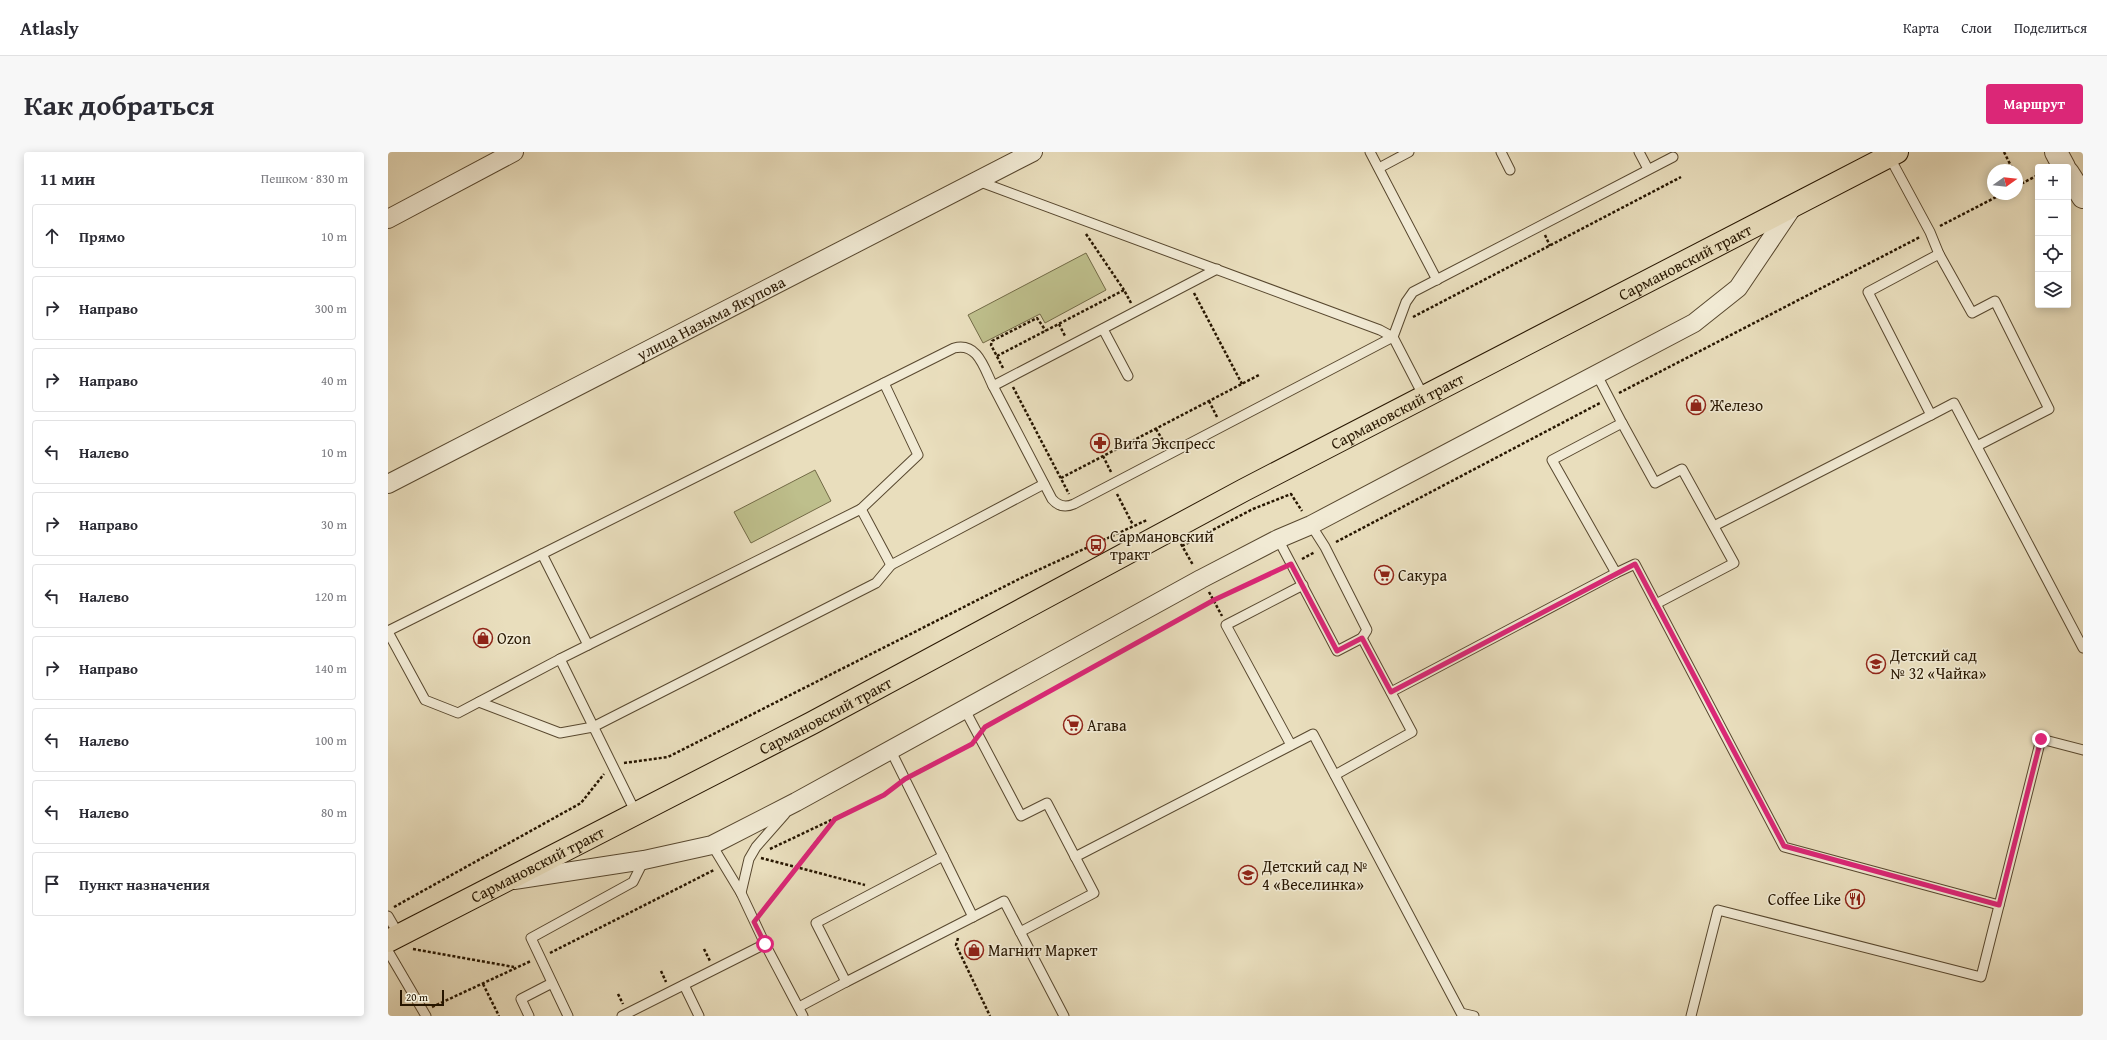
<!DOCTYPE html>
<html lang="ru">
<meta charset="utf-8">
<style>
:root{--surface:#fff;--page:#f7f7f7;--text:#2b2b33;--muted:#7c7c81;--line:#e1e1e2;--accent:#db2777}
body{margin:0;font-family:"Gentium Book Plus",serif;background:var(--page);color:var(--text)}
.controls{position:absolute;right:12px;top:12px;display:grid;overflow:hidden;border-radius:4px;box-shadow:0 2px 10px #0003}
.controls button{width:36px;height:36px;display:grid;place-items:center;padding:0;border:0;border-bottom:1px solid var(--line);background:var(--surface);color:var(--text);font:20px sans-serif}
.compass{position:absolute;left:1599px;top:12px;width:36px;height:36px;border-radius:50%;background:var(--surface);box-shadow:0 2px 10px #0003;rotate:75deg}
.scale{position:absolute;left:12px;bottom:10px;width:44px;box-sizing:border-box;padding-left:4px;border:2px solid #271600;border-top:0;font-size:11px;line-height:14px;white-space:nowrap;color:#271600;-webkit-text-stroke:3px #f1ead4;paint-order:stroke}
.stop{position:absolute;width:12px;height:12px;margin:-9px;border:3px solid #db2777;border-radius:50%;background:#fff}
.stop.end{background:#db2777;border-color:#fff;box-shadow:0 1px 4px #0008}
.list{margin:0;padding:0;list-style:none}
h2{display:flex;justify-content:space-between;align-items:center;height:52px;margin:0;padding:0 16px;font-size:17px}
h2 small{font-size:13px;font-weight:400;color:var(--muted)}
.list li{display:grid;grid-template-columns:26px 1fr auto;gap:12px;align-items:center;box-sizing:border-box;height:64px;margin:0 8px 8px;padding:0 8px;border:1px solid var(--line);border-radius:4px}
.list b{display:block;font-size:15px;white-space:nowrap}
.list em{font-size:13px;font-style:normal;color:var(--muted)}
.icon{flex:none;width:22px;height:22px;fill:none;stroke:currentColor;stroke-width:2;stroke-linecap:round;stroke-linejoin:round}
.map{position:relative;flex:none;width:1695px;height:864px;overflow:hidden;border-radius:4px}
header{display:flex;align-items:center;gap:24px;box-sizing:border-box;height:56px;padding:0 20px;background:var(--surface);border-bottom:1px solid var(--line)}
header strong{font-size:19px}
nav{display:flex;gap:22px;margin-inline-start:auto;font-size:14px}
.intro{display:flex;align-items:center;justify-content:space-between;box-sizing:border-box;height:96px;padding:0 24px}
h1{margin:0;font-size:28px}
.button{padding:10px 18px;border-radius:4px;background:var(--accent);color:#fff;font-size:14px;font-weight:700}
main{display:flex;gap:24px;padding:0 24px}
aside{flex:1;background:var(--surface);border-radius:4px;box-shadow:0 2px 10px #0003}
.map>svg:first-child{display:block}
.green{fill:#bebf8c;stroke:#726a46}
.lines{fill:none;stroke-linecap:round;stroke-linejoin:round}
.service-casing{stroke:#58482f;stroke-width:11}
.minor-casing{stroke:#58482f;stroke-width:20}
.tertiary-casing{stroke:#58482f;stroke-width:24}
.primary-casing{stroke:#271600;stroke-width:24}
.path{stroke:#271600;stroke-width:2.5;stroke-dasharray:3 2;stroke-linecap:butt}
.service{stroke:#f1ead4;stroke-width:9}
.minor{stroke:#f1ead4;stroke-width:18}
.tertiary{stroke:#f1ead4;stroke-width:22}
.primary{stroke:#e9debd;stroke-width:22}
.route{stroke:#db2777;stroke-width:5}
.labels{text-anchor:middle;stroke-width:3;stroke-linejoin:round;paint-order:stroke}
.street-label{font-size:16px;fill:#271600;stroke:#f1ead4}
.poi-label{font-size:16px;fill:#271600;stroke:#f1ead4;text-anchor:start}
</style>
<header>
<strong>Atlasly</strong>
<nav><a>Карта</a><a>Слои</a><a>Поделиться</a></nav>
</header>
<div class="intro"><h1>Как добраться</h1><a class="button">Маршрут</a></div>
<main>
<aside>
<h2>11 мин<small>Пешком · 830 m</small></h2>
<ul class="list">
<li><svg class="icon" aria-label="ahead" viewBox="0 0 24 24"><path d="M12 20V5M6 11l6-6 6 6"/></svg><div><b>Прямо</b></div><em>10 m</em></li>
<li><svg class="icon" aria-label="right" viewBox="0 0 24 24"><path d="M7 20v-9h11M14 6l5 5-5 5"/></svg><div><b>Направо</b></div><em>300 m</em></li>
<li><svg class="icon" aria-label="right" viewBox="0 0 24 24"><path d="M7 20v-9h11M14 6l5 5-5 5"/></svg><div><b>Направо</b></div><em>40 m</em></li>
<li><svg class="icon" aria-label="left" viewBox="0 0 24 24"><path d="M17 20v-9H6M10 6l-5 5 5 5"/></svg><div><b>Налево</b></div><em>10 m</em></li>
<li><svg class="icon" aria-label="right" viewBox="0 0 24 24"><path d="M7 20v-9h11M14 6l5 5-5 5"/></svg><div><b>Направо</b></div><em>30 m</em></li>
<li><svg class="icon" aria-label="left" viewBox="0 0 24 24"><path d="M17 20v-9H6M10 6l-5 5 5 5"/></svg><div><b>Налево</b></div><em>120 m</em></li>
<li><svg class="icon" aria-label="right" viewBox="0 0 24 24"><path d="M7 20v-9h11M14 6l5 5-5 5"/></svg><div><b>Направо</b></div><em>140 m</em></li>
<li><svg class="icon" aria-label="left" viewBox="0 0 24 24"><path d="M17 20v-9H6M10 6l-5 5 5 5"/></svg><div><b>Налево</b></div><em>100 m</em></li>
<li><svg class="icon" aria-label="left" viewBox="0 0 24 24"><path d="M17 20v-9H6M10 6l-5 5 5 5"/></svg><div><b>Налево</b></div><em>80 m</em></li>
<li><svg class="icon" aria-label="arrive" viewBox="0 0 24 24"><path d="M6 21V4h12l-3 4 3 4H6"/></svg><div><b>Пункт назначения</b></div></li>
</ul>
</aside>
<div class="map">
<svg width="1695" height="864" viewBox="0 0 1695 864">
<rect width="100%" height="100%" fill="#e9debd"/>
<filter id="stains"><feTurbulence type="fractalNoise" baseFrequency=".005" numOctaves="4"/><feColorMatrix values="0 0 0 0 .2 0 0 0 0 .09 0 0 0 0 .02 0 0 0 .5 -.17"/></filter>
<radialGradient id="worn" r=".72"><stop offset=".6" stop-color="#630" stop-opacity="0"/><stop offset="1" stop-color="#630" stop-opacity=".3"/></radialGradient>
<g class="green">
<path d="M 698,101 L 718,138 L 657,171 L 652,162 L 595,191 L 580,163 Z"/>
<path d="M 427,318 L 443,349 L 363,391 L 346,360 Z"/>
</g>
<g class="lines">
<defs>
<g id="service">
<path d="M 982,0 L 1049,128"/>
<path d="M 1113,0 L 1122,18"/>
<path d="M 1251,0 L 1260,17"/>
<path d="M 1501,4 L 1542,80 L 1551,102 L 1480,140 L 1543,263 L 1566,251 L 1695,496"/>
<path d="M 991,16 L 1021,0"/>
<path d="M 590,29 L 992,178 L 1005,185 L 1036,245"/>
<path d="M 1551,102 L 1584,161 L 1607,149 L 1661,257 L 1589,294"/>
<path d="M 829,117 L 605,234 L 664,347 C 670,354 677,356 686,352 L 1005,185 L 1018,150 L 1025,140 L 1285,5"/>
<path d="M 715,177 L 740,224"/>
<path d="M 1209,223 L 1234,271 L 1164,308 L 1228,421 L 1247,412 L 1396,695 L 1611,753"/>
<path d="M 1234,271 L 1267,331 L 1294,317 L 1346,411 L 1268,452"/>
<path d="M 473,357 L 530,303 L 496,231"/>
<path d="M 923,373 L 937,395 L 979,478 L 974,486"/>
<path d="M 1326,374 L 1543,263"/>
<path d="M 890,387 L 949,499 L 974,486 L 1024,580 L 947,623"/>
<path d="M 154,402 L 200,493"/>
<path d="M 0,479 L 566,196 C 590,190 596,216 605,234"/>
<path d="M 0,480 L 37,548 L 70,561 L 172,507 L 248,661"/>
<path d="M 172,507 L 473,357 L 503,413 L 656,332"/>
<path d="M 1003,540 L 1228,421"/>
<path d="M 91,550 L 172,581 L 205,575 L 488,431 L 503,413"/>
<path d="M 576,556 L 633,664 L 659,651 L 706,741 L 632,780"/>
<path d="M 903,593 L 838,473 L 915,433"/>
<path d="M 502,597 L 555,704 L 428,771 L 458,830 L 616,749 L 676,864"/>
<path d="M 324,693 L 353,741 L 377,792 L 415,864"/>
<path d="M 555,704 L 585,765"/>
<path d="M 687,705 L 925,582 L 1073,861 L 1086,864"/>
<path d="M 353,741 L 361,707 L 368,695 L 397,662"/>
<path d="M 0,764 L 11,783"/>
<path d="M 0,799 L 38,864"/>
<path d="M 296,833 L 311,864"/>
<path d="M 411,855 L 458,830"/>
<path d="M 141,864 L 133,847 L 164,831"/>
<path d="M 180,864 L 143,786 L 245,730 L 256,708"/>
<path d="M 234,864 L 377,792"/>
<path d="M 1303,864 L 1330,758 L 1593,825 L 1653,587 L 1695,598"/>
</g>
<g id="minor">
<path d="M 0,67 L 126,0"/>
<path id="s1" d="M 0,332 L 645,0"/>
<path d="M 126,728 L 256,708 L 324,693 L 408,650 L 813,427 L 890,387 L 923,373 L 1306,171 L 1350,136 L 1406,53"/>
</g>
<g id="tertiary">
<path d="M 1668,0 L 1676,15"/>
<path d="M 1680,21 L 1695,45"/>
</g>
<g id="primary">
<path id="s2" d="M 0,789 L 424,571 L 856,338 L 1509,0"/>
</g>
</defs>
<use href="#service" class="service-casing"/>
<use href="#minor" class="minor-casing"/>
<use href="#tertiary" class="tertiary-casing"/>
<use href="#primary" class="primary-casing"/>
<g class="path">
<path d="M 1616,0 L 1625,18"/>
<path d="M 1629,27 L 1632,32"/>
<path d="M 1629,34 L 1650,23"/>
<path d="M 1552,74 L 1614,42"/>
<path d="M 698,82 L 736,138"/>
<path d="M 1157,83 L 1162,94"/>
<path d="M 806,141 L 854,232"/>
<path d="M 1025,165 L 1293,25"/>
<path d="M 671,172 L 677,184"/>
<path d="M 609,204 L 736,138 L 743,151"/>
<path d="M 615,216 L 603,193 L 604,189 L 649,166 L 658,179"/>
<path d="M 625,235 L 681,342"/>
<path d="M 1231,241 L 1532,85"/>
<path d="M 821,249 L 829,265"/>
<path d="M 768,277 L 777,292"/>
<path d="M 715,304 L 723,320"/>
<path d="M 673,326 L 871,223"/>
<path d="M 729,342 L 745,373"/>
<path d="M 948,390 L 1212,251"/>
<path d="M 793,392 L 805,413"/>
<path d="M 794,394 L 865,357 L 903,342 L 914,359"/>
<path d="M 914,407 L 927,400"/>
<path d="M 821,440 L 834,464"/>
<path d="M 598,575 L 825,448 L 893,417"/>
<path d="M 236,611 L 280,605 L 635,425 L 759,368"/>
<path d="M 527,621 L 583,592"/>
<path d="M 382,697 L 496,643 L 508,634"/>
<path d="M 373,706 L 477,733"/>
<path d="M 6,755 L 193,651 L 216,622"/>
<path d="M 374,759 L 446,667"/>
<path d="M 570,786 L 568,793 L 602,864"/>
<path d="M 25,797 L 126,815"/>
<path d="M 316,797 L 322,809"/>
<path d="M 162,801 L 326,718"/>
<path d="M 273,819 L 278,830"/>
<path d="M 95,832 L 111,864"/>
<path d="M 230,842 L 235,852"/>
<path d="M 44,855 L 143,809"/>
</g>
<use href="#service" class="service"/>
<use href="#minor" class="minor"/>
<use href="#tertiary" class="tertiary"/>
<use href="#primary" class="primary"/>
</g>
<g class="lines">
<path class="route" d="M 377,792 L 366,770 L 447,667 L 496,643 L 517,627 L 584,592 L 597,575 L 826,448 L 903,412 L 949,499 L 974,486 L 1003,540 L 1247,412 L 1396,694 L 1611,753 L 1653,587"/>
</g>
<defs>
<symbol id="shop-ring" viewBox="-11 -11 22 22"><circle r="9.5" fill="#f1ead4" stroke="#8f2418" stroke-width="1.5"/><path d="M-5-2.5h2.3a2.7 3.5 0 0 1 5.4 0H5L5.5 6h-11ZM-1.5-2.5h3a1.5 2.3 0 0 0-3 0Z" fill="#8f2418"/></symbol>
<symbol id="pharmacy-ring" viewBox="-11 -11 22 22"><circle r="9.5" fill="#f1ead4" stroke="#8f2418" stroke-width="1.5"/><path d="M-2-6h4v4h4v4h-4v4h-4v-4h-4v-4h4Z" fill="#8f2418"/></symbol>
<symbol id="bus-ring" viewBox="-11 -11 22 22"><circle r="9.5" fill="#f1ead4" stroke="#8f2418" stroke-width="1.5"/><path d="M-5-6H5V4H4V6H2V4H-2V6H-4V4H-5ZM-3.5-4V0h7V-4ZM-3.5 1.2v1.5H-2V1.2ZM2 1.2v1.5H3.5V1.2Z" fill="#8f2418"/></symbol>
<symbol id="supermarket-ring" viewBox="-11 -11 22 22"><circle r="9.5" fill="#f1ead4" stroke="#8f2418" stroke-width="1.5"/><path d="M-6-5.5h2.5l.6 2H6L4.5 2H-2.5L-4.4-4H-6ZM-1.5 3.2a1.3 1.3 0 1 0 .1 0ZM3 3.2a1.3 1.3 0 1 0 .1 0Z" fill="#8f2418"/></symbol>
<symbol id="school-ring" viewBox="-11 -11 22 22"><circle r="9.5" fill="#f1ead4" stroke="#8f2418" stroke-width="1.5"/><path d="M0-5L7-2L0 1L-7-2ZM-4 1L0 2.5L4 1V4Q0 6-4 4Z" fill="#8f2418"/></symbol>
<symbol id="restaurant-ring" viewBox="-11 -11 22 22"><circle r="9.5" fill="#f1ead4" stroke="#8f2418" stroke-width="1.5"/><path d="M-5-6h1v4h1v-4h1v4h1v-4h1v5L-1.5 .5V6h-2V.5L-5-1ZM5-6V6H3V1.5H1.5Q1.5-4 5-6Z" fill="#8f2418"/></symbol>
</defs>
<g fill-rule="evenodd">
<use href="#shop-ring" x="1297" y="242" width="22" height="22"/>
<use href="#pharmacy-ring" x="701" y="280" width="22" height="22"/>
<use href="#bus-ring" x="697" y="382" width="22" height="22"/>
<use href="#supermarket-ring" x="985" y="412" width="22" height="22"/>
<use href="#shop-ring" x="84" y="475" width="22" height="22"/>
<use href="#school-ring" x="1477" y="501" width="22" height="22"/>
<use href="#supermarket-ring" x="674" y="562" width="22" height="22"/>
<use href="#school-ring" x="849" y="712" width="22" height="22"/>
<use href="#restaurant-ring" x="1456" y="736" width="22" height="22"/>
<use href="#shop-ring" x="575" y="787" width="22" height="22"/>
</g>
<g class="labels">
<g class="street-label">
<text dy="6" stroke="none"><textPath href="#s2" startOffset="1464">Сармановский тракт</textPath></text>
<text dy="6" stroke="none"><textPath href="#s1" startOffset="363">улица Назыма Якупова</textPath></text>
<text dy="6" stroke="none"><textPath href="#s2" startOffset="1140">Сармановский тракт</textPath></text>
<text dy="6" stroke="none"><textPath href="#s2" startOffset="492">Сармановский тракт</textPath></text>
<text dy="6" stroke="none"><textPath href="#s2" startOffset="168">Сармановский тракт</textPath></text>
</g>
<g class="poi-label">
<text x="1322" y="259">Железо</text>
<text x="726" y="297">Вита Экспресс</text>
<text x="722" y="390">Сармановский<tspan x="722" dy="18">тракт</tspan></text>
<text x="1010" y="429">Сакура</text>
<text x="109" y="492">Ozon</text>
<text x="1502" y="509">Детский сад<tspan x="1502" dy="18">№ 32 «Чайка»</tspan></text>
<text x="699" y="579">Агава</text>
<text x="874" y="720">Детский сад №<tspan x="874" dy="18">4 «Веселинка»</tspan></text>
<text x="1453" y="753" text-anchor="end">Coffee Like</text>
<text x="600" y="804">Магнит Маркет</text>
</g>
</g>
<rect width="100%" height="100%" filter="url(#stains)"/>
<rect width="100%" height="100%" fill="url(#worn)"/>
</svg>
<div class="controls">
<button>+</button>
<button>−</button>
<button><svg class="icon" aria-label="locate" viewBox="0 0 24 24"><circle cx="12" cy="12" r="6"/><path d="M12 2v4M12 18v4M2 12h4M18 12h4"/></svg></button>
<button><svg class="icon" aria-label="layers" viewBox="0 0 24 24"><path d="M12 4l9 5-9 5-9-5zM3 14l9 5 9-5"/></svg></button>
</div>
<svg class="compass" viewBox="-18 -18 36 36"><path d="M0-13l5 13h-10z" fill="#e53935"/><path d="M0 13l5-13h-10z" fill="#7c7c81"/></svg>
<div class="scale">20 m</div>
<div class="stop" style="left:377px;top:792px"></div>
<div class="stop end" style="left:1653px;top:587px"></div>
</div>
</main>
